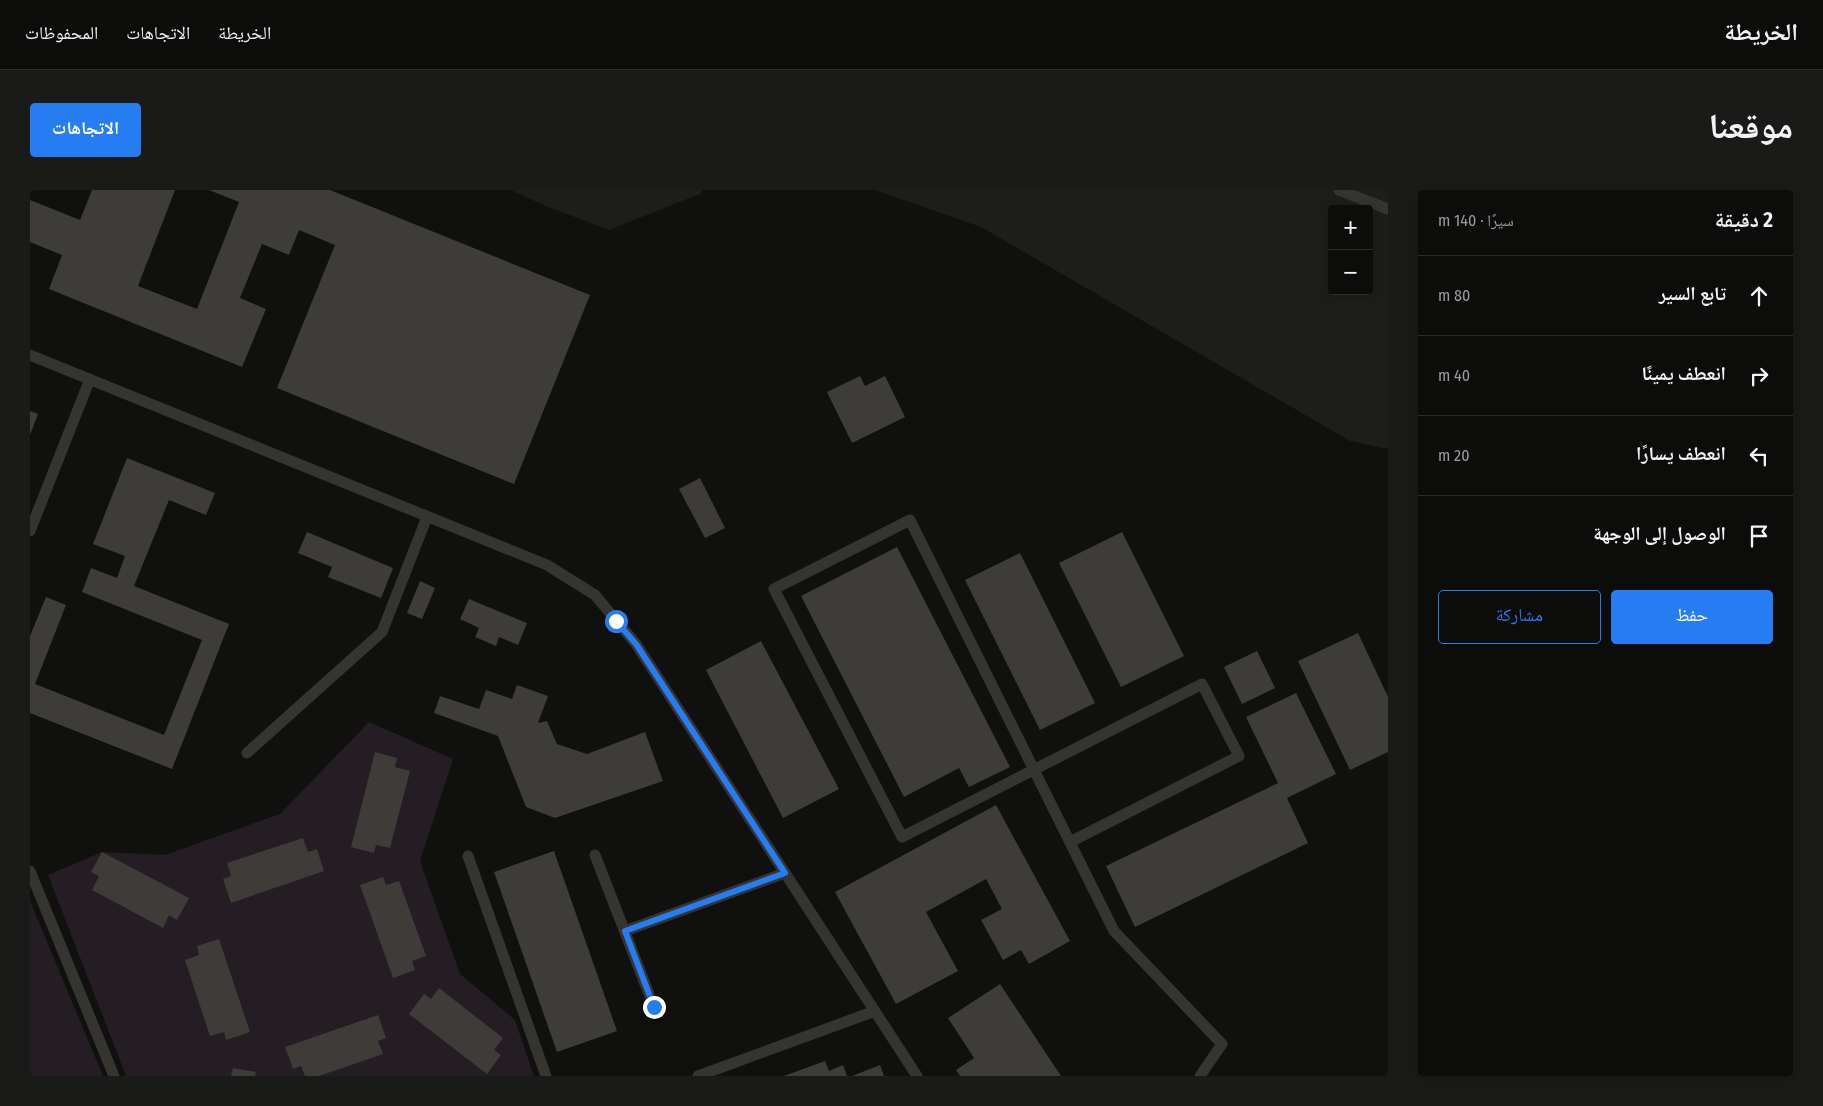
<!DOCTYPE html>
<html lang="ar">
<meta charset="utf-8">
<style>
:root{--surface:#0c0c0b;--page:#1a1a19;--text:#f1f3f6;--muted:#9a9b9d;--line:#2c2c2c;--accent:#267cf1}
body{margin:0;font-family:"Fira Sans Condensed","Noto Naskh Arabic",sans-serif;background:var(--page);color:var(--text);direction:rtl}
.controls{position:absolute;right:15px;top:15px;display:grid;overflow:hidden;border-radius:5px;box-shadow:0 2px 12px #0003}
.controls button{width:45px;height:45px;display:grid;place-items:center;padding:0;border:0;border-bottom:1px solid var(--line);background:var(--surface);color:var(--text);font:25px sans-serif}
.stop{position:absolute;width:15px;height:15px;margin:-11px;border:4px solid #267cf1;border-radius:50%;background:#fff}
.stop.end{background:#267cf1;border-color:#fff;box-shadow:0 1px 5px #0008}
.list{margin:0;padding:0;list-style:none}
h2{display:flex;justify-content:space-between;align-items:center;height:65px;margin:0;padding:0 20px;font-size:21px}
h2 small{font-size:16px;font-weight:400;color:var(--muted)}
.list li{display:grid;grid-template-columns:32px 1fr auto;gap:15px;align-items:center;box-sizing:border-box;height:80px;padding:0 20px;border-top:1px solid var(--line)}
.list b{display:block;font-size:19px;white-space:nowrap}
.list em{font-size:16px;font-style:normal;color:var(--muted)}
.actions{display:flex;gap:10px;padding:15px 20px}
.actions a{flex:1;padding:11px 0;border:1px solid var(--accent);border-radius:5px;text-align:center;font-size:18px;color:var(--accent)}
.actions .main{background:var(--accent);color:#fff}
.icon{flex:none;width:28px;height:28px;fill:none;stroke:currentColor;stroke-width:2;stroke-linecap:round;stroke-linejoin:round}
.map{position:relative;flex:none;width:1358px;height:886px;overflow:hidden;direction:ltr;border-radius:5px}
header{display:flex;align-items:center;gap:30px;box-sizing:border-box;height:70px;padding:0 25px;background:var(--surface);border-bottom:1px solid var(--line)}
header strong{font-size:24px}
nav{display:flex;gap:28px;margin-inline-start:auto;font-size:18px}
.intro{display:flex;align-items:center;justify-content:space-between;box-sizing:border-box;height:120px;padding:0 30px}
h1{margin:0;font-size:35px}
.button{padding:12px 22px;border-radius:5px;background:var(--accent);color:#fff;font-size:18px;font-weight:700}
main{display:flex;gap:30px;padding:0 30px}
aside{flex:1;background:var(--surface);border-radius:5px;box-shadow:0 2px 12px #0003}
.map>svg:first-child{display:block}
.built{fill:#1d1d1b;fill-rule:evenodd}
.green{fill:#251d24}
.building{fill:#3d3c39}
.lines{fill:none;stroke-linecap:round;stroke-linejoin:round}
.lane{stroke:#353430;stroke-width:11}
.route{stroke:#267cf1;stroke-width:6}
</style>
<header>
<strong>الخريطة</strong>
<nav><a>الخريطة</a><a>الاتجاهات</a><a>المحفوظات</a></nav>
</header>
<div class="intro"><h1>موقعنا</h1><a class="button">الاتجاهات</a></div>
<main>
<aside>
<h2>2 دقيقة<small>سيرًا · 140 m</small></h2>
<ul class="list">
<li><svg class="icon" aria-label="ahead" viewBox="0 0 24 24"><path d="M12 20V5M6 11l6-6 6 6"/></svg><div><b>تابع السير</b></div><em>80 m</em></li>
<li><svg class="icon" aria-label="right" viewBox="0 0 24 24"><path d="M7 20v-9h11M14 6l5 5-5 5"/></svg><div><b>انعطف يمينًا</b></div><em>40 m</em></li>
<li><svg class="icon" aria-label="left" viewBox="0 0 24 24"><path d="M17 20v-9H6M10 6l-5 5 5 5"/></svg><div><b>انعطف يسارًا</b></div><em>20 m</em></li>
<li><svg class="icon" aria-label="arrive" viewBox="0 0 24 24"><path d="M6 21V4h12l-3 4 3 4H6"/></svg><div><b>الوصول إلى الوجهة</b></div></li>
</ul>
<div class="actions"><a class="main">حفظ</a><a>مشاركة</a></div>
</aside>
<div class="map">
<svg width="1358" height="886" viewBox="0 0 1358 886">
<rect width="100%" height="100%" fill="#10100f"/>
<g class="built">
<path d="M 481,0 L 673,0 L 672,3 L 579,40 L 511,14 Z"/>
<path d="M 845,0 L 1358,0 L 1358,259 L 1320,251 L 951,37 ZM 1302,19 L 1339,19 L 1339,101 L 1302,101 Z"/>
</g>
<g class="green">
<path d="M 339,532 L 423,569 L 390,671 L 430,784 L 485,830 L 504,886 L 96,886 L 18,685 L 72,662 L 135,665 L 250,624 Z"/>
<path d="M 0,711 L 73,886 L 0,886 Z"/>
</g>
<g class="building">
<path d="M 62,0 L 145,0 L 108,96 L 167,119 L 209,12 L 179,0 L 300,0 L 560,105 L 484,294 L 247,198 L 305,55 L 269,40 L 259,65 L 232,54 L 210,108 L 236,119 L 212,177 L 19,99 L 32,65 L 0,52 L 0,10 L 50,30 Z"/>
<path d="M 830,186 L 835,196 L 855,186 L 875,227 L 822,253 L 797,202 Z"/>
<path d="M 0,221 L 8,224 L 0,245 Z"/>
<path d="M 97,268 L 185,303 L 176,325 L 139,310 L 104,396 L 199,434 L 142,579 L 0,523 L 0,446 L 16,407 L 36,415 L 5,494 L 134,545 L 172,450 L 52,402 L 61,378 L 87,388 L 95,366 L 63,354 Z"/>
<path d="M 670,288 L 695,338 L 675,348 L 649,299 Z"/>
<path d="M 277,342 L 363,378 L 351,408 L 298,387 L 302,377 L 268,363 Z"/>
<path d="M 1092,342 L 1154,466 L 1091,497 L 1029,373 Z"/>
<path d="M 867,357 L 980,577 L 939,597 L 929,578 L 874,607 L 771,406 Z"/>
<path d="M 990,363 L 1065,513 L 1010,540 L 935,390 Z"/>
<path d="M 390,391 L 405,398 L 392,429 L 377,423 Z"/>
<path d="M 439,409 L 497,433 L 488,455 L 469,447 L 466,456 L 445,447 L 449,438 L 430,429 Z"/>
<path d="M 1328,443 L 1358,507 L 1358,562 L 1320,580 L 1268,471 Z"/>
<path d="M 731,451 L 809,599 L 753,628 L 676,480 Z"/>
<path d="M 1227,461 L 1245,498 L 1212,514 L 1194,477 Z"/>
<path d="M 487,495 L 518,506 L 508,533 L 517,531 L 527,554 L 557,564 L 615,542 L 633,591 L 525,628 L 496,617 L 468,546 L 404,523 L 410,506 L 449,519 L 456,500 L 482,509 Z"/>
<path d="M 1266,503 L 1306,584 L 1257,608 L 1278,653 L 1105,737 L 1076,676 L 1248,593 L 1216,527 Z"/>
<path d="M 345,562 L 367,568 L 365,577 L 380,581 L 360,658 L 346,655 L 344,663 L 321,657 Z"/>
<path d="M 966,615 L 1040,751 L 999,774 L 991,760 L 973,770 L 951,730 L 972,719 L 956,689 L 896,722 L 928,781 L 866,814 L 805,702 Z"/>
<path d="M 273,648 L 278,662 L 287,659 L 294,681 L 201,713 L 193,689 L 201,686 L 197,673 Z"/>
<path d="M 524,661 L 587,841 L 527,862 L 464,682 Z"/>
<path d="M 72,662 L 159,708 L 147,730 L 139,725 L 133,738 L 62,700 L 69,686 L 61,682 Z"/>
<path d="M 353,687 L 356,695 L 369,691 L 396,766 L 382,771 L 385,780 L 363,788 L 330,695 Z"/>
<path d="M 189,749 L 220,842 L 196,850 L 194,842 L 180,846 L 155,770 L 169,765 L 167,756 Z"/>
<path d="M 970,794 L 1031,886 L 930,886 L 926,880 L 944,868 L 918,828 Z"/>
<path d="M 409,798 L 473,848 L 464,860 L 471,865 L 457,884 L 379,824 L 394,804 L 401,809 Z"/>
<path d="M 348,825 L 356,848 L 348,851 L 353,864 L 289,886 L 275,886 L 271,876 L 263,879 L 255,857 Z"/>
<path d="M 795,871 L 799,881 L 813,875 L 817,886 L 754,886 Z"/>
<path d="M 850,875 L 854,886 L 822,886 Z"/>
<path d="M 203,878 L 226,882 L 225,886 L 201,886 Z"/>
</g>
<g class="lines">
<g class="lane">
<path d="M 1309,0 L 1358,19"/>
<path d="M 0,165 L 517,375 L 565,405 L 606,454 L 887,886"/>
<path d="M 0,341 L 60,189"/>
<path d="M 217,563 L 352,442 L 397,327"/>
<path d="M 1040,652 L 1209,566 L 1172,494 L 872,647 L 744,399 L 880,330 L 1084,741 L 1192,854 L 1170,886"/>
<path d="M 565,665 L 624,817"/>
<path d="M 438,666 L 516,886"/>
<path d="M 0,681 L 84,886"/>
<path d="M 595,741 L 755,683"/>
<path d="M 668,886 L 845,821"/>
</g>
</g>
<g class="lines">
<path class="route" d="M 586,431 L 606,454 L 755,683 L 595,741 L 624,817"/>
</g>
</svg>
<div class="controls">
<button>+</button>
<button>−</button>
</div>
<div class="stop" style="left:586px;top:431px"></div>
<div class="stop end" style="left:624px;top:817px"></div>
</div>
</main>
